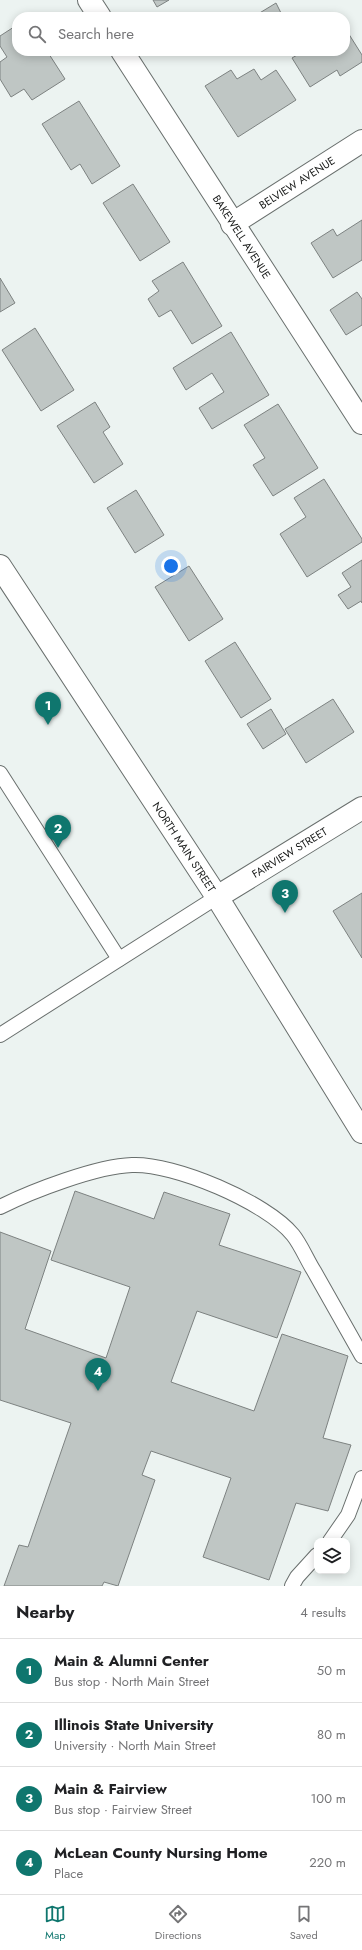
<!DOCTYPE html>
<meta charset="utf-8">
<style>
:root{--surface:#fff;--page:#f2f2f2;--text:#202124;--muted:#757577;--line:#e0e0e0;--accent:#0f766e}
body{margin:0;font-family:Jost,sans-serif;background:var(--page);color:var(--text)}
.controls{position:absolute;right:12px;bottom:12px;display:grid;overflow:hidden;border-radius:8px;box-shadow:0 2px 10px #0003}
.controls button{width:36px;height:36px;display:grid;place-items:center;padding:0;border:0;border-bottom:1px solid var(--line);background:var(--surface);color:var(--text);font:20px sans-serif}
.you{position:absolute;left:171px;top:566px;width:14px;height:14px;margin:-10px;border:3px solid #fff;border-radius:50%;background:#1a73e8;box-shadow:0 0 0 6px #1a73e833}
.badge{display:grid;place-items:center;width:26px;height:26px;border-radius:50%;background:var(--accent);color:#fff;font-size:13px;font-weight:700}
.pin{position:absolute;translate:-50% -33px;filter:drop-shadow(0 1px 2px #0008)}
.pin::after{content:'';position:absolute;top:21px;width:14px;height:12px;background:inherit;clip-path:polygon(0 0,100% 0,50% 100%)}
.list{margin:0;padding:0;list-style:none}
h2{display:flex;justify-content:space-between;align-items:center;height:52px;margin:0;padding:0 16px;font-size:17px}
h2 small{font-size:13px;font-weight:400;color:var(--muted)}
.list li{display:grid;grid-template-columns:26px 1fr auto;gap:12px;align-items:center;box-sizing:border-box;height:64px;padding:0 16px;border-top:1px solid var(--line)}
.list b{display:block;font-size:15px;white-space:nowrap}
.list p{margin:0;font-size:13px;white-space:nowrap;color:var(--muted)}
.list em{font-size:13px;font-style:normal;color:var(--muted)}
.icon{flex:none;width:22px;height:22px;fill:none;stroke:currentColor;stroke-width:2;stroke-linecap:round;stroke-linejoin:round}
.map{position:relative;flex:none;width:362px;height:1586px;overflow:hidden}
.search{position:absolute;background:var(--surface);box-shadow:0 2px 10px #0003;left:12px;right:12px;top:12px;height:44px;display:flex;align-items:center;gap:10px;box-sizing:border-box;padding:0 14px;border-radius:16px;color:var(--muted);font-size:15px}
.sheet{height:308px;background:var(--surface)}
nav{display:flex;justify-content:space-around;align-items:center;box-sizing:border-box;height:56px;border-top:1px solid var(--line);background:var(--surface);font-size:11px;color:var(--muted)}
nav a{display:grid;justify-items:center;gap:2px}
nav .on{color:var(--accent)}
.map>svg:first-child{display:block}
.building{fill:#bfc6c4;stroke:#7d8281}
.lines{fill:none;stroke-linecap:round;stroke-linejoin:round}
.lane-casing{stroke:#696f6d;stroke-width:16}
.street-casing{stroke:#696f6d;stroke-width:24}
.primary-casing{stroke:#696f6d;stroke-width:24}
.lane{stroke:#fff;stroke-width:14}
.street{stroke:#fff;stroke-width:22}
.primary{stroke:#fff;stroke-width:22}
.labels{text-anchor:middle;stroke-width:3.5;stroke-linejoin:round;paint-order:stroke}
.street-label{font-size:11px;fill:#161817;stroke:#fcfffe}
</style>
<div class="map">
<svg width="362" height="1586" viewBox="0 0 362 1586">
<rect width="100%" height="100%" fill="#ecf3f1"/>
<g class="building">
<path d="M 153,0 L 169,0 L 157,7 Z"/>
<path d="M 276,3 L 283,17 L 253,17 Z"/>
<path d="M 17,25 L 17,51 L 47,51 L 65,79 L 32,100 L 24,89 L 11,97 L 0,79 L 0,62 L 7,57 L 0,46 L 0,36 Z"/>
<path d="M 345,28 L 362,55 L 362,62 L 340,76 L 337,70 L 310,87 L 292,58 L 304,51 L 345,51 Z"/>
<path d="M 254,69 L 261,80 L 276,70 L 296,100 L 238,137 L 205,86 L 231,70 L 237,79 Z"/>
<path d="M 79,101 L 120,166 L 92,184 L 80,164 L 71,170 L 42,124 Z"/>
<path d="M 133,184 L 170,242 L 140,261 L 103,203 Z"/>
<path d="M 362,220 L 362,260 L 333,278 L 311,243 L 333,229 L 337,236 Z"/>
<path d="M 183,262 L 222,326 L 192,344 L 171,310 L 159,317 L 148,299 L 159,291 L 152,281 Z"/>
<path d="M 0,278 L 15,303 L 0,312 Z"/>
<path d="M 357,292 L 362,299 L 362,325 L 346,335 L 330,310 Z"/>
<path d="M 35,328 L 74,390 L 41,411 L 2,350 Z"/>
<path d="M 231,332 L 269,395 L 212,429 L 199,408 L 224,392 L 212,373 L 186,390 L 173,368 Z"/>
<path d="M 95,402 L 110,427 L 103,432 L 123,464 L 94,483 L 57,426 Z"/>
<path d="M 278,404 L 318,468 L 273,496 L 253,465 L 265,458 L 244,425 Z"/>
<path d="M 324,479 L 362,539 L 362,542 L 307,577 L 280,534 L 306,517 L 294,498 Z"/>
<path d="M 136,490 L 164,535 L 135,553 L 107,508 Z"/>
<path d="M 362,560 L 362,603 L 361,601 L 348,609 L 338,595 L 351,587 L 342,573 Z"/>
<path d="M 189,566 L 223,619 L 189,641 L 155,587 Z"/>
<path d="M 235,642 L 271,699 L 241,718 L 205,661 Z"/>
<path d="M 333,699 L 354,732 L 306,763 L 285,729 Z"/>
<path d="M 271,709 L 286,734 L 263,749 L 247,724 Z"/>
<path d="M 362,893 L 362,958 L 333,911 Z"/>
<path d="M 75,1191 L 154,1219 L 164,1192 L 230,1214 L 219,1245 L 301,1272 L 277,1338 L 197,1311 L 171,1382 L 254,1411 L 282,1334 L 348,1356 L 323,1438 L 351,1445 L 328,1511 L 296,1503 L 269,1580 L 203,1557 L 231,1478 L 151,1451 L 142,1475 L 155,1480 L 118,1586 L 104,1582 L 102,1586 L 4,1586 L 19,1545 L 28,1547 L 71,1423 L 0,1400 L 0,1232 L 51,1251 L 25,1329 L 106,1358 L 130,1287 L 51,1260 Z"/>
</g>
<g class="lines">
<defs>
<g id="lane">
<path d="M 0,773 L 119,959"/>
<path d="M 0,1035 L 217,897"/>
<path d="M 0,1207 C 32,1191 97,1166 132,1165 C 174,1163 266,1202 293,1235 C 301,1245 307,1260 314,1271 C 330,1299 346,1328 362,1356"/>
<path d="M 330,1541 L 348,1515 L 362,1478"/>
<path d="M 292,1586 L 297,1577 L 317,1555"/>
</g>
<g id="street">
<path d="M 89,0 L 100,17"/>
<path id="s1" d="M 122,51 L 362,423"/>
<path id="s2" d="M 232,224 L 362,141"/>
<path id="s3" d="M 217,897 L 362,808"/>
</g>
<g id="primary">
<path id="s4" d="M 0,566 L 217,897 L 362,1132"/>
</g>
</defs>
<use href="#lane" class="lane-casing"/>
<use href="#street" class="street-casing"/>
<use href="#primary" class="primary-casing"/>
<use href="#lane" class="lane"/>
<use href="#street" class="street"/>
<use href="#primary" class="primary"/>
</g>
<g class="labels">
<g class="street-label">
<text dy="4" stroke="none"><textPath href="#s2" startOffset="77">BELVIEW AVENUE</textPath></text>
<text dy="4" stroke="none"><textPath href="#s1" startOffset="221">BAKEWELL AVENUE</textPath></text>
<text dy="4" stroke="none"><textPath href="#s4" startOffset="336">NORTH MAIN STREET</textPath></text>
<text dy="4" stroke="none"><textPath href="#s3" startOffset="85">FAIRVIEW STREET</textPath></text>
</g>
</g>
</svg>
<div class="controls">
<button><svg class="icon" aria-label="layers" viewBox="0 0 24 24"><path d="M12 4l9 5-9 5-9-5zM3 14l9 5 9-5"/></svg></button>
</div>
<div class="you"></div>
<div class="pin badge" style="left:48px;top:725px">1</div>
<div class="pin badge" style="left:58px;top:848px">2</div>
<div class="pin badge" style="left:285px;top:913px">3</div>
<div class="pin badge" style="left:98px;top:1391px">4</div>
<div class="search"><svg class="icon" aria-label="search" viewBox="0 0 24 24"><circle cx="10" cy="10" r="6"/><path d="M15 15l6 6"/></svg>Search here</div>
</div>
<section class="sheet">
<h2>Nearby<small>4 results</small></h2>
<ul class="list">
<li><span class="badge">1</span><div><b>Main &amp; Alumni Center</b><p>Bus stop · North Main Street</p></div><em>50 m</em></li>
<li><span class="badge">2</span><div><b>Illinois State University</b><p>University · North Main Street</p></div><em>80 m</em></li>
<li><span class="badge">3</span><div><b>Main &amp; Fairview</b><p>Bus stop · Fairview Street</p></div><em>100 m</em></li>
<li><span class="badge">4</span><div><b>McLean County Nursing Home</b><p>Place</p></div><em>220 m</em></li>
</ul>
</section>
<nav>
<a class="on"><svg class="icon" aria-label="map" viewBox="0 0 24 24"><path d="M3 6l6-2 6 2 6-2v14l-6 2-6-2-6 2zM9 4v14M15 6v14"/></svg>Map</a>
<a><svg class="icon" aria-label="directions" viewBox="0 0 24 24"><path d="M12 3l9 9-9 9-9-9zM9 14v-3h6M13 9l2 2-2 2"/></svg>Directions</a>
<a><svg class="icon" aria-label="saved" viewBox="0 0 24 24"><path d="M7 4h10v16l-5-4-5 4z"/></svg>Saved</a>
</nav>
